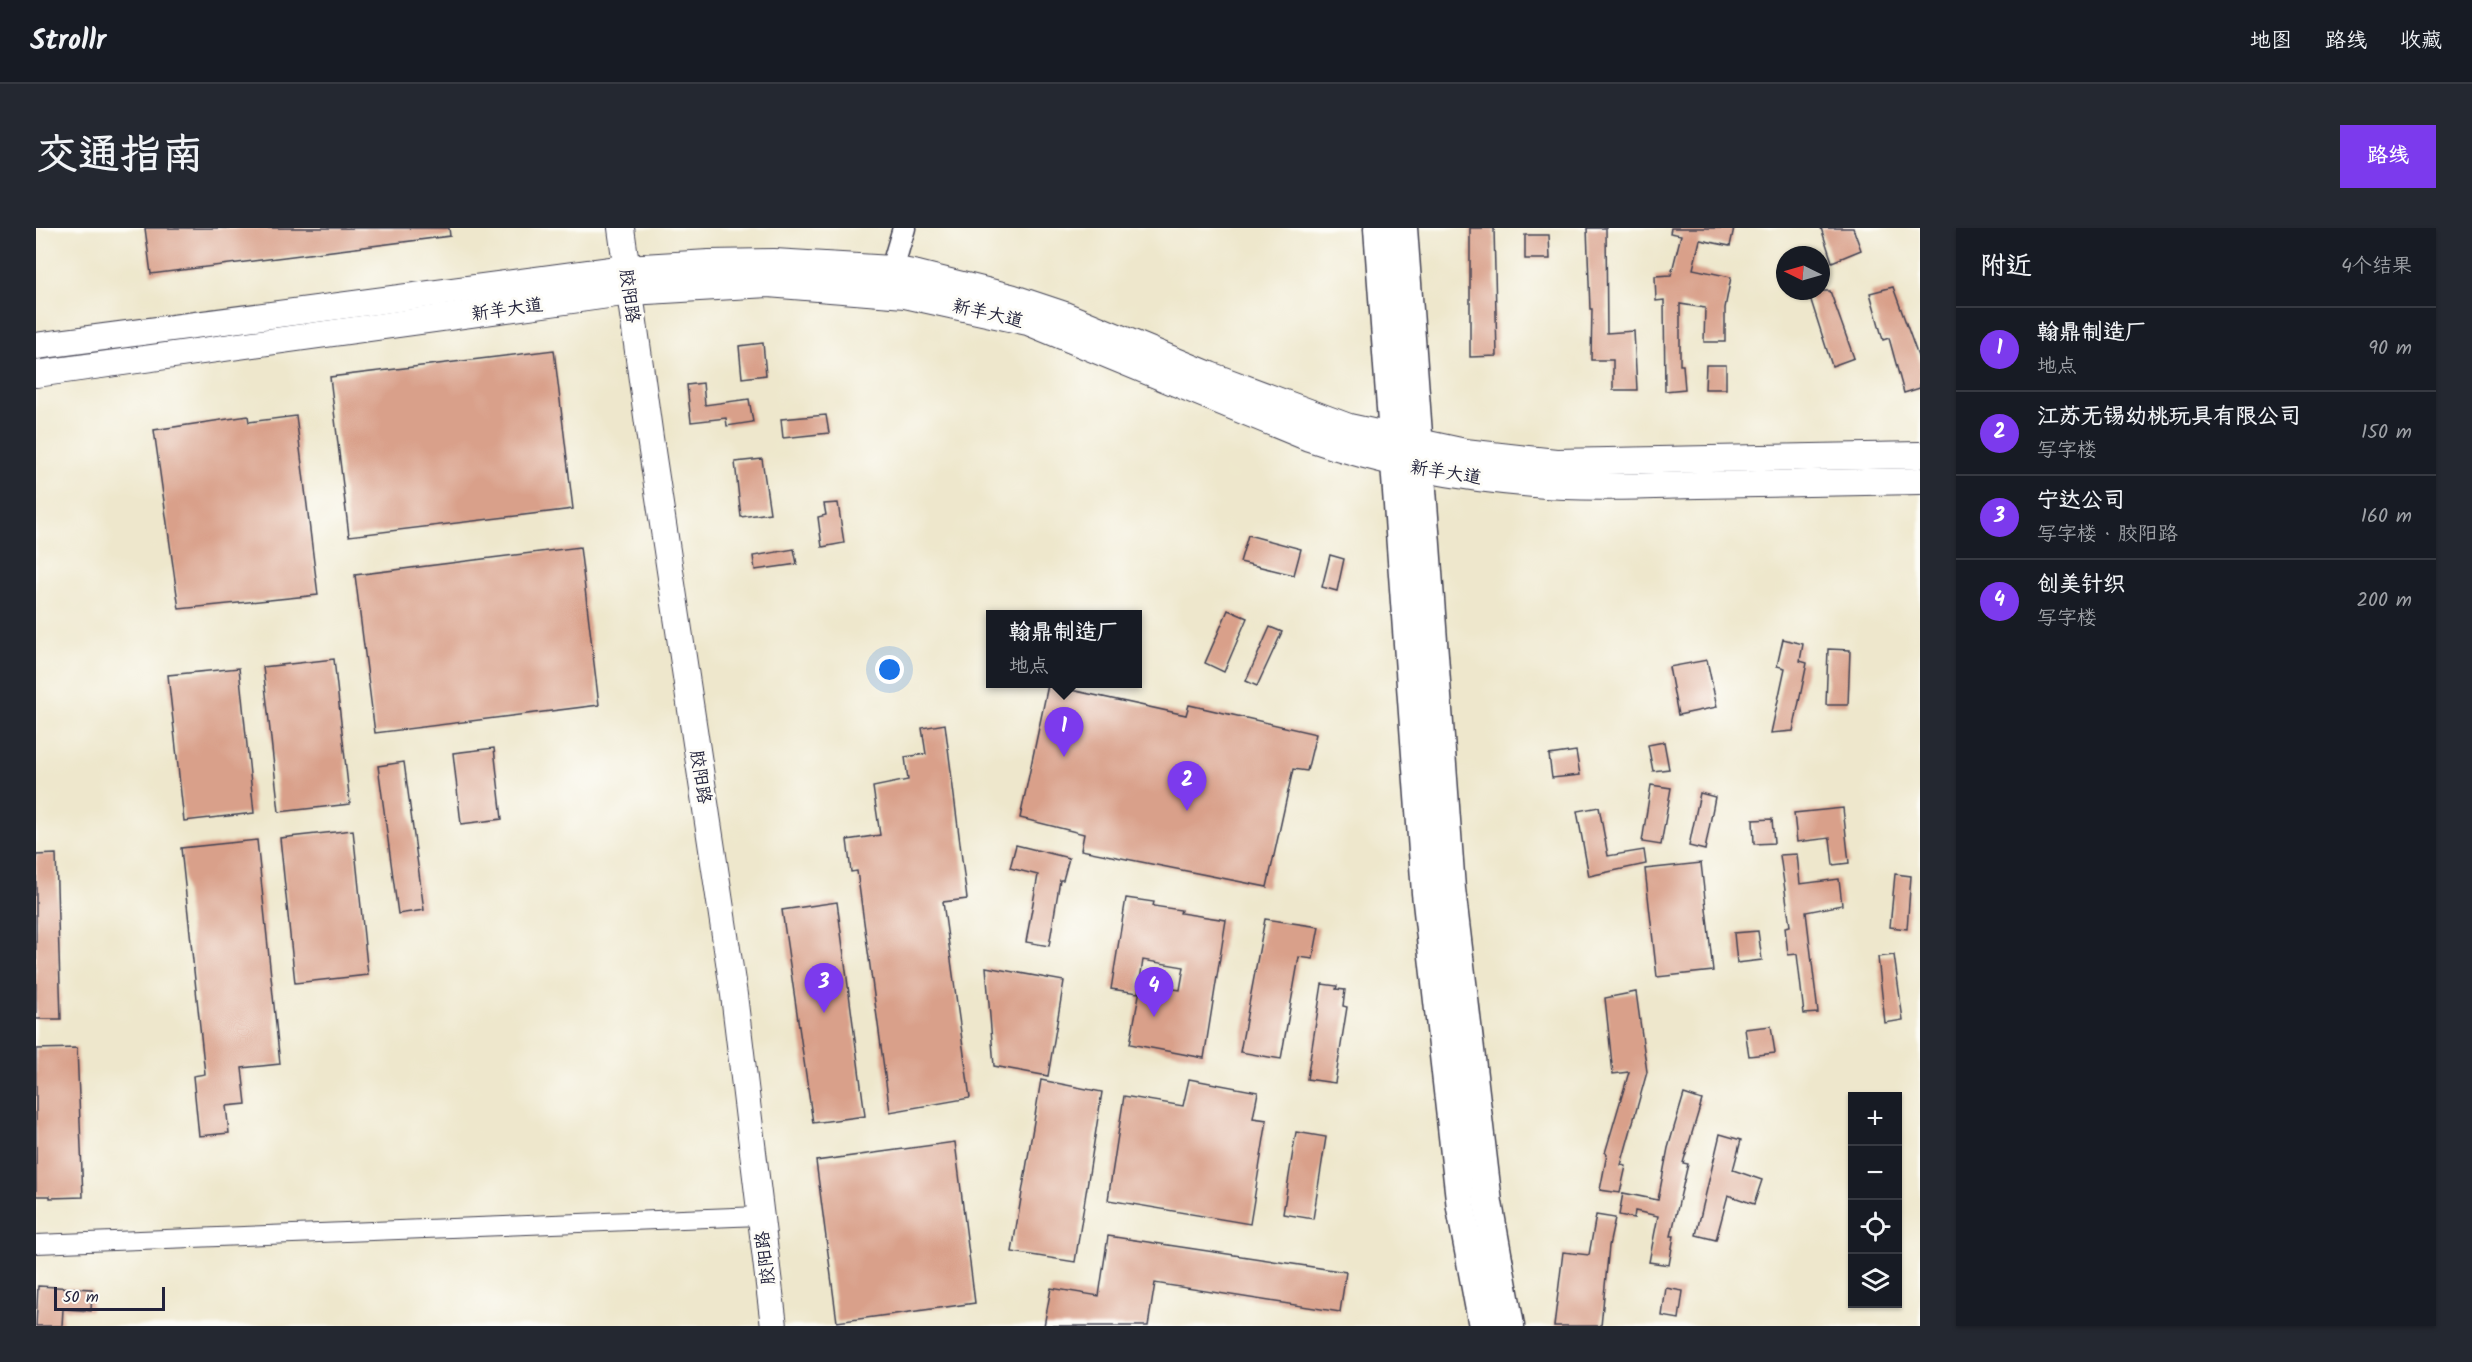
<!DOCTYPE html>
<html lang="zh">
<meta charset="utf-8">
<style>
:root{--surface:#171b24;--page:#242831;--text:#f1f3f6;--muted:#9ea1a6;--line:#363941;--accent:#7c3aed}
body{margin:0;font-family:Kalam,"LXGW WenKai TC",sans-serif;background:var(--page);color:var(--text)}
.controls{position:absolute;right:18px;bottom:18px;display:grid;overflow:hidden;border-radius:0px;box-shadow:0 2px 4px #0004}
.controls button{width:54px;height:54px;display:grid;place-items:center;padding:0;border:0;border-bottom:2px solid var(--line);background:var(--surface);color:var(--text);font:30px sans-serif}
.compass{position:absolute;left:1740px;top:18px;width:54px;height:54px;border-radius:50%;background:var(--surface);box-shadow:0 2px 4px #0004;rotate:275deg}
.scale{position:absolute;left:18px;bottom:15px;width:111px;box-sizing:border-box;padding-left:6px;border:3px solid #22223b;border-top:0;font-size:16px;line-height:21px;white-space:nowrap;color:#22223b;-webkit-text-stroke:4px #fdfcf7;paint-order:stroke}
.you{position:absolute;left:854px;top:442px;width:21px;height:21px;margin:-15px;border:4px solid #fff;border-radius:50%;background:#1a73e8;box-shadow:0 0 0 9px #1a73e833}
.badge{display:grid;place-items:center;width:39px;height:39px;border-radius:50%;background:var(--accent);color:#fff;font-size:20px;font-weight:700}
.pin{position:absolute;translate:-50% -50px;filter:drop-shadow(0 2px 3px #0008)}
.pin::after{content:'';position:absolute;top:32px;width:21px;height:18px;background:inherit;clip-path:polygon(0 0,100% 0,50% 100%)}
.popup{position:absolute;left:950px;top:382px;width:156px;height:78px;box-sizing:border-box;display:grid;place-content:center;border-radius:0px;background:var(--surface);filter:drop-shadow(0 2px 4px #0005);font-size:20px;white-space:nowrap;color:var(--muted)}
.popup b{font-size:22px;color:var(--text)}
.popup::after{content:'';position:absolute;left:50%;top:100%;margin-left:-12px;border:12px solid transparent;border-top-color:var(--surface)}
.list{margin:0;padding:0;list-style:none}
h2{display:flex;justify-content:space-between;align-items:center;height:78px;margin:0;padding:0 24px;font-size:26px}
h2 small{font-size:20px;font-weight:400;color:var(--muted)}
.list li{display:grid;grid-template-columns:39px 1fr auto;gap:18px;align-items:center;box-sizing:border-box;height:84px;padding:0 24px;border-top:2px solid var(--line)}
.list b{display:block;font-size:22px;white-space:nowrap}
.list p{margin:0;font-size:20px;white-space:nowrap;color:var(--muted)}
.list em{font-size:20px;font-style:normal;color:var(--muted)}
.icon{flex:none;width:33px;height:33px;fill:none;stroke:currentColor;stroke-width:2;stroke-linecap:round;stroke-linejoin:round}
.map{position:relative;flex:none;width:1884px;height:1098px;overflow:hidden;border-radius:0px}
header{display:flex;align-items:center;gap:36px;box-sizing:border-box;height:84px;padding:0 30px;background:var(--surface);border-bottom:2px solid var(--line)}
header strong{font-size:28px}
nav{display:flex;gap:33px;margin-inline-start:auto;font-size:21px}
.intro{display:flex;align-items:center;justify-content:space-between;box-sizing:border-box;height:144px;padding:0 36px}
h1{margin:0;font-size:42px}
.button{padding:15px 27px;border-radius:0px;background:var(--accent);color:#fff;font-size:21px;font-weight:700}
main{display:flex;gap:36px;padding:0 36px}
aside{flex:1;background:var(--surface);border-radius:0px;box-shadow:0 2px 4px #0004}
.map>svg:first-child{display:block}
.building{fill:#d9a08a}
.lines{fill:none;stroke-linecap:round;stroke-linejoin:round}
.minor-casing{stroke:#414051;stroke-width:20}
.tertiary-casing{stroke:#414051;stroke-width:25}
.secondary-casing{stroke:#414051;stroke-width:28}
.primary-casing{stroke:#414051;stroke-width:31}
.minor{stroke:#fff;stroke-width:18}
.tertiary{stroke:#fff;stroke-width:22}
.secondary{stroke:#fff;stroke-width:26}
.primary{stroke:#fff;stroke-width:28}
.labels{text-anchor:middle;stroke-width:6;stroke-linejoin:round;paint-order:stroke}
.street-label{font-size:18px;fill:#22223b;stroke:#fdfcf7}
</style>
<header>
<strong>Strollr</strong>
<nav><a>地图</a><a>路线</a><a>收藏</a></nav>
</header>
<div class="intro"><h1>交通指南</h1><a class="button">路线</a></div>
<main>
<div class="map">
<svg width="1884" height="1098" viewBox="0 0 1884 1098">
<rect width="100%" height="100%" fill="#fdfcf7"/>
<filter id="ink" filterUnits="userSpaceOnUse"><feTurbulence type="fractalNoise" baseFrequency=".0167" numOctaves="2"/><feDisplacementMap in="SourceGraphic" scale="12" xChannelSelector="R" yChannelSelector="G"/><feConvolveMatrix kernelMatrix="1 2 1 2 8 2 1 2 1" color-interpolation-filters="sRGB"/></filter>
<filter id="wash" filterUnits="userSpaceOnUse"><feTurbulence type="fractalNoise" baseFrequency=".008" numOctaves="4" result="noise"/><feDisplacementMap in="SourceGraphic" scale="24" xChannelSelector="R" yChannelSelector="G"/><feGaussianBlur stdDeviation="1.35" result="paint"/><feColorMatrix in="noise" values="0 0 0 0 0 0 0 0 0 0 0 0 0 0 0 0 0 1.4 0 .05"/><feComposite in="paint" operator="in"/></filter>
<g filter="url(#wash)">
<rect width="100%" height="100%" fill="#eee7cc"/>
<g id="blocks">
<g class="building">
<path d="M 109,0 L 413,0 L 414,8 L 115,46 Z"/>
<path d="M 1434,0 L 1458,0 L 1461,128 L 1434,129 Z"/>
<path d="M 1551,0 L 1570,0 L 1571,105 L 1598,103 L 1601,162 L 1577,162 L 1577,132 L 1555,132 L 1556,81 L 1554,81 Z"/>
<path d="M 1635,0 L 1698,0 L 1694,18 L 1664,12 L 1657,41 L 1695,49 L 1689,80 L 1689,114 L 1668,114 L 1669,80 L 1644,76 L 1644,137 L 1647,137 L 1649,161 L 1629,163 L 1628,72 L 1620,73 L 1619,48 L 1635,47 L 1645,7 L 1634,5 Z"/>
<path d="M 1785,0 L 1817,0 L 1825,22 L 1796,34 Z"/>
<path d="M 1489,7 L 1513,7 L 1514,31 L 1489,31 Z"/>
<path d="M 1857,59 L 1884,134 L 1884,160 L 1868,165 L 1853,110 L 1847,112 L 1834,65 Z"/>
<path d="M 1772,63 L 1794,63 L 1818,130 L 1796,138 Z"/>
<path d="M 727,115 L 730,147 L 706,150 L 703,118 Z"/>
<path d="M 518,122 L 537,281 L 313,308 L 294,149 Z"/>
<path d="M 1670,137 L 1690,137 L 1690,161 L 1669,161 Z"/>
<path d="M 667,155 L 669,177 L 713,171 L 717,194 L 691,198 L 690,190 L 655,194 L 651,157 Z"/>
<path d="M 790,187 L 793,205 L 747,210 L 745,191 Z"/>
<path d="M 212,188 L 213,194 L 260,188 L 282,367 L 143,381 L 118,202 Z"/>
<path d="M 726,231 L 734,285 L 705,289 L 699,234 Z"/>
<path d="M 802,275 L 808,315 L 786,319 L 782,289 L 790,287 L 788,276 Z"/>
<path d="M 1212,307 L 1265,321 L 1258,347 L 1204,334 Z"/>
<path d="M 544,319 L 563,477 L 339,505 L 319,347 Z"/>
<path d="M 758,321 L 761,336 L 719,342 L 717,328 Z"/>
<path d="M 1294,327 L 1308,331 L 1301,363 L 1286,359 Z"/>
<path d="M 1192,382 L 1211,390 L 1188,444 L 1169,435 Z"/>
<path d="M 1234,399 L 1246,404 L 1221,458 L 1210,453 Z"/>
<path d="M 1747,411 L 1767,416 L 1764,433 L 1771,435 L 1757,503 L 1735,505 L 1749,440 L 1741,438 Z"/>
<path d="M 1792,421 L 1814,422 L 1812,477 L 1790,477 Z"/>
<path d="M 298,431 L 314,576 L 243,584 L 227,439 Z"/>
<path d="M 1671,432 L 1681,479 L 1642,487 L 1633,439 Z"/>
<path d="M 203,440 L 218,585 L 148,593 L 132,447 Z"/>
<path d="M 1012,457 L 1150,487 L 1153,477 L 1280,506 L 1271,543 L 1257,541 L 1231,659 L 1045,622 L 1048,606 L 984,590 Z"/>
<path d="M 909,496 L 931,671 L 907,674 L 934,870 L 854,884 L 821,643 L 815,644 L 811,612 L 844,607 L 837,559 L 872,552 L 869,529 L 890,526 L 886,500 Z"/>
<path d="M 1628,514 L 1633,541 L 1617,543 L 1612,517 Z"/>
<path d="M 458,520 L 466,591 L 425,596 L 417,525 Z"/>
<path d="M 1540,523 L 1544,547 L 1516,550 L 1513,527 Z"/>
<path d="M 368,534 L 388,682 L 362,686 L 342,538 Z"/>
<path d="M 1615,557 L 1635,560 L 1625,617 L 1606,614 Z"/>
<path d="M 1664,565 L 1679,569 L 1669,622 L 1653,618 Z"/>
<path d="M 1563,579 L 1572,628 L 1608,622 L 1610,636 L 1553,648 L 1541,583 Z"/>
<path d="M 1807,580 L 1813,635 L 1797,637 L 1794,610 L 1761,614 L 1758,585 Z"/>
<path d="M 1736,591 L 1738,615 L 1718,616 L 1717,592 Z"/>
<path d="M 317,602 L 332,747 L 259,755 L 244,610 Z"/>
<path d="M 221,612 L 244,836 L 206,840 L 210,876 L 190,878 L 193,905 L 163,908 L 157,848 L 169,846 L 145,620 Z"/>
<path d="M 980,617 L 1033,630 L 1027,652 L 1024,652 L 1013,718 L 990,714 L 1002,647 L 974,640 Z"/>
<path d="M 20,626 L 25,791 L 0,791 L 0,627 Z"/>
<path d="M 1761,626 L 1764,656 L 1803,651 L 1806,677 L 1770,684 L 1782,785 L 1768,786 L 1761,726 L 1752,727 L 1749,699 L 1754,698 L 1744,627 Z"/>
<path d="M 1665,635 L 1677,743 L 1621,749 L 1609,641 Z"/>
<path d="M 1859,646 L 1875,648 L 1871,701 L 1854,699 Z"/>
<path d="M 1090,670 L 1118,674 L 1117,678 L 1145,682 L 1144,685 L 1190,692 L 1168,830 L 1094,816 L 1105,756 L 1144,762 L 1148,739 L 1107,732 L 1102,765 L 1075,761 Z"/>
<path d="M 801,674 L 829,888 L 777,895 L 746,682 Z"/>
<path d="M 1229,691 L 1283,699 L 1277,731 L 1263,729 L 1245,831 L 1204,824 Z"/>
<path d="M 1722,703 L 1726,732 L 1701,735 L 1698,705 Z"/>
<path d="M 1858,727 L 1867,792 L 1849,795 L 1842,729 Z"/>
<path d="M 950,739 L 1028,753 L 1012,848 L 958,838 Z"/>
<path d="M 1286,756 L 1301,758 L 1300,761 L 1309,762 L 1307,778 L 1311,779 L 1299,855 L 1271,851 Z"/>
<path d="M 1600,764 L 1611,844 L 1585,937 L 1590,938 L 1584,965 L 1564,962 L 1571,926 L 1569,925 L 1593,844 L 1577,846 L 1569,770 Z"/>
<path d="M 1735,798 L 1739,825 L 1713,828 L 1709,801 Z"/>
<path d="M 41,820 L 47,969 L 14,970 L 14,968 L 0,968 L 0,821 Z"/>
<path d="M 1153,851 L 1222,864 L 1217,890 L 1231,892 L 1214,996 L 1072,972 L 1088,868 L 1147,878 Z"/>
<path d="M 1005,852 L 1066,864 L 1039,1034 L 976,1024 Z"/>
<path d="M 1648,866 L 1666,872 L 1647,935 L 1652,936 L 1635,1008 L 1638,1008 L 1633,1037 L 1613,1034 L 1622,988 L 1599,983 L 1598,990 L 1583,987 L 1587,965 L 1622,972 L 1632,920 Z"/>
<path d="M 1260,904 L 1290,909 L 1277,991 L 1247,986 Z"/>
<path d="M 1684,906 L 1705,912 L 1697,942 L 1726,952 L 1718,976 L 1692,967 L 1680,1012 L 1660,1007 Z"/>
<path d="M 919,914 L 939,1075 L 801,1094 L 780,933 Z"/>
<path d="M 1560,987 L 1579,990 L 1573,1018 L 1565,1098 L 1518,1098 L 1527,1024 L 1553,1027 Z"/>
<path d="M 1072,1008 L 1310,1044 L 1304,1084 L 1119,1055 L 1112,1098 L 1008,1098 L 1015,1060 L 1063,1068 Z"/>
<path d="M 2,1058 L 56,1061 L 55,1083 L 27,1081 L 26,1098 L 0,1098 Z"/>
<path d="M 1630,1060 L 1647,1063 L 1643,1091 L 1626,1088 Z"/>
</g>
</g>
</g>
<g filter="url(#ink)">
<use href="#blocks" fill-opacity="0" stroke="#414051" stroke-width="1.5"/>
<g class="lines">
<defs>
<path id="minor" d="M 0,1016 L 724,988"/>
<path id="tertiary" d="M 856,41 L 868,0"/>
<g id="secondary">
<path d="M 585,0 L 614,210 L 698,767 L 738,1098"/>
<path d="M 0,118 L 590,40 L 673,35 L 738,34 L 856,41 L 882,46 L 975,69 L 1026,86 L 1174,147 L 1313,199 L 1429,224 L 1520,234 L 1884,227"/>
<path d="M 0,146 L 594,64 L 732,56 L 869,67 L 992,94 L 1273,210 C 1346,235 1421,250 1498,256 C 1553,261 1607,258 1662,257 C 1736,256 1810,254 1884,253"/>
</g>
<g id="primary">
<path d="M 1342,0 L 1390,665 L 1425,980 L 1447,1098"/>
<path d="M 1367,0 L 1415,661 L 1452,975 L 1474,1098"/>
</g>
</defs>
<use href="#minor" class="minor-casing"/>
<use href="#tertiary" class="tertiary-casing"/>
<use href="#secondary" class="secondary-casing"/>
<use href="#primary" class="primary-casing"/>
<use href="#minor" class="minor"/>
<use href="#tertiary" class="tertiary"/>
<use href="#secondary" class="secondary"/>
<use href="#primary" class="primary"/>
</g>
</g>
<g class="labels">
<g class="street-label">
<text transform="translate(594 68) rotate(82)" y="6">胶阳路</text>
<text transform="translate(471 81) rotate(-8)" y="6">新羊大道</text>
<text transform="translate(952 85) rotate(13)" y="6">新羊大道</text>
<text transform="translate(1410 244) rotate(9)" y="6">新羊大道</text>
<text transform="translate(665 549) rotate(81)" y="6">胶阳路</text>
<text transform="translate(729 1030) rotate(-97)" y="6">胶阳路</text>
</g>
</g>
</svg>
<div class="controls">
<button>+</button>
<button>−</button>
<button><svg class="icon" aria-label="locate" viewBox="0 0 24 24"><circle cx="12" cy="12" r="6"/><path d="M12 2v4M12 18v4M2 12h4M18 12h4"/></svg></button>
<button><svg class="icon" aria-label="layers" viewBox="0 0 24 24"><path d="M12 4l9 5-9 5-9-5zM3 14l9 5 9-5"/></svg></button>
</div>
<svg class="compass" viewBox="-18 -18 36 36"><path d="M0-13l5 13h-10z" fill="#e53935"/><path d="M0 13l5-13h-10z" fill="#9ea1a6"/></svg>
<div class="scale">50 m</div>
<div class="you"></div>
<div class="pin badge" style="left:1028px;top:529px">1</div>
<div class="popup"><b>翰鼎制造厂</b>地点</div>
<div class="pin badge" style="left:1151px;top:583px">2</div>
<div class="pin badge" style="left:788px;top:785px">3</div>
<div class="pin badge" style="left:1118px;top:789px">4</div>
</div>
<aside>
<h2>附近<small>4个结果</small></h2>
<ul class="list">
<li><span class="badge">1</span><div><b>翰鼎制造厂</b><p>地点</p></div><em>90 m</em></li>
<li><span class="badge">2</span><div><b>江苏无锡幼桃玩具有限公司</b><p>写字楼</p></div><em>150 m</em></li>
<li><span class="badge">3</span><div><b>宁达公司</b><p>写字楼 · 胶阳路</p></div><em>160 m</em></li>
<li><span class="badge">4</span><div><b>创美针织</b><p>写字楼</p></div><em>200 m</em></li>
</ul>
</aside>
</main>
